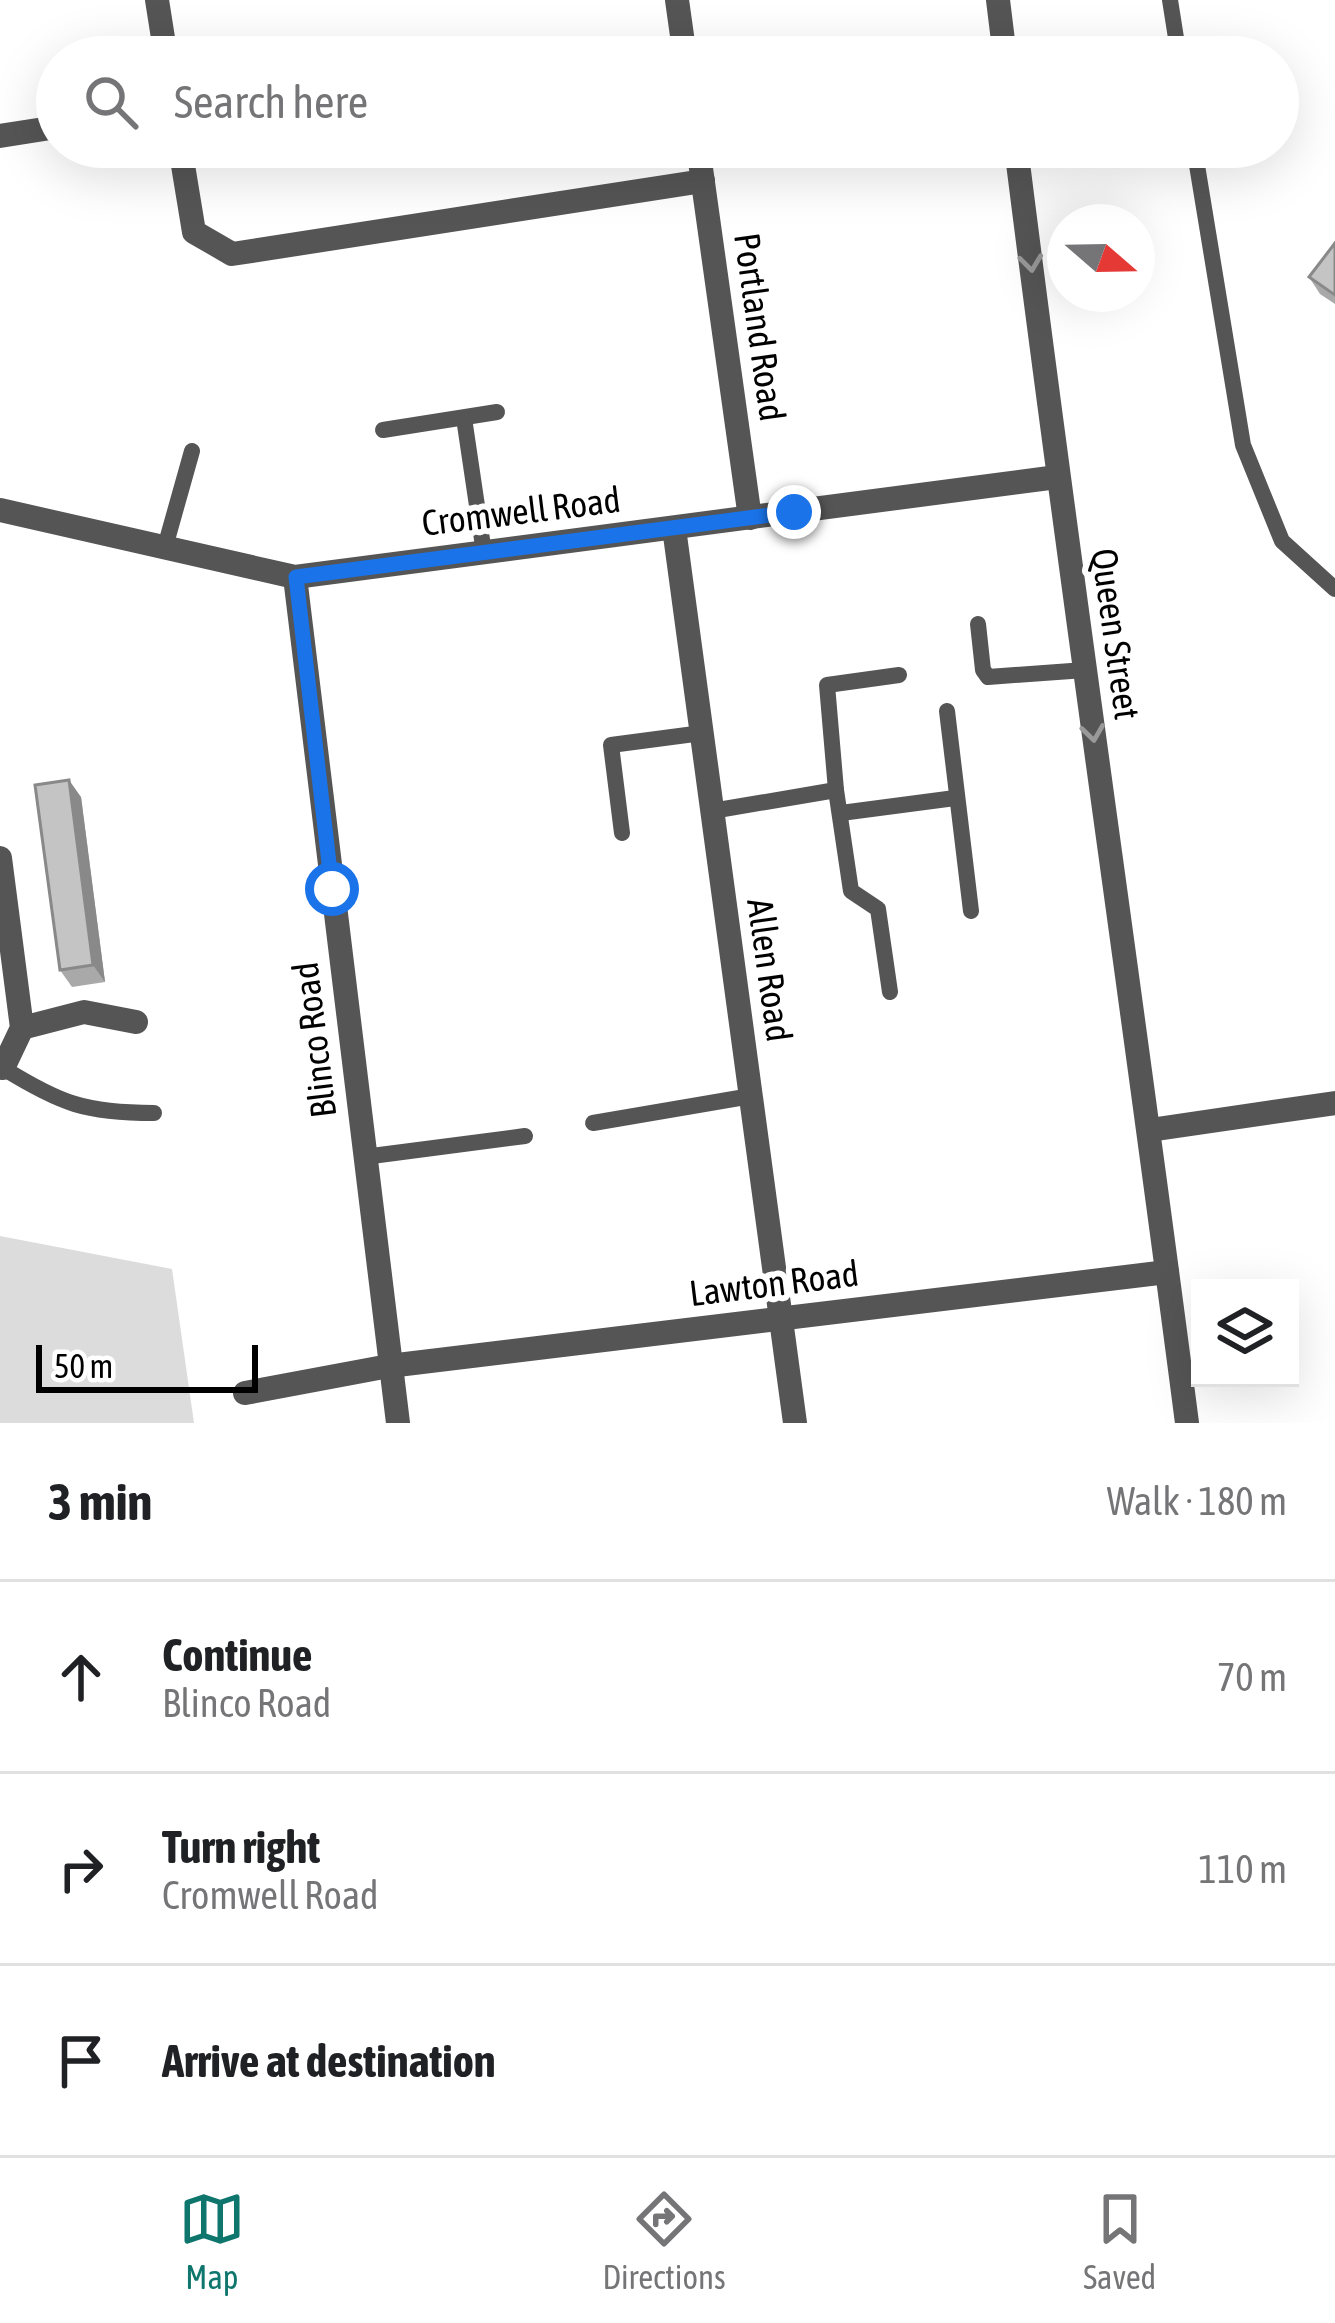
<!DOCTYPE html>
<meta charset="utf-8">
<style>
:root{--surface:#fff;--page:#f6f6f6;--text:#202124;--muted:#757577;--line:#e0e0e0;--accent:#0f766e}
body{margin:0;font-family:"Asap Condensed",sans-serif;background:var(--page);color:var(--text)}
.controls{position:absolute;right:36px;bottom:36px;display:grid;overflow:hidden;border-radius:0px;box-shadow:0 12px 48px #0002}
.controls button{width:108px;height:108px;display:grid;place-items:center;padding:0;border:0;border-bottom:3px solid var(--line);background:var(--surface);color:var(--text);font:60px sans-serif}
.compass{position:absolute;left:1047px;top:204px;width:108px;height:108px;border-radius:50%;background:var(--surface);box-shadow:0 12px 48px #0002;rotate:110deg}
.scale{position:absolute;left:36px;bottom:30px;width:222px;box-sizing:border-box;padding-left:12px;border:6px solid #000;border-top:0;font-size:33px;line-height:42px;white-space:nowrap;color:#000;-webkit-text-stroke:9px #fff;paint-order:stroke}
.stop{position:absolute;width:36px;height:36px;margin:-27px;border:9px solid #1a73e8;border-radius:50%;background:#fff}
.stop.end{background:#1a73e8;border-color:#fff;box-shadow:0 3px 12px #0008}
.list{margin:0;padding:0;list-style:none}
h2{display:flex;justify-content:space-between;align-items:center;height:156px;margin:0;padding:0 48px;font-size:51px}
h2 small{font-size:39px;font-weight:400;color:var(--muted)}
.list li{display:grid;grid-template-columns:78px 1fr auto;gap:36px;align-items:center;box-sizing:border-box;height:192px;padding:0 48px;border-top:3px solid var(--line)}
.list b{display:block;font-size:45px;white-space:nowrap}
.list p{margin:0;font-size:39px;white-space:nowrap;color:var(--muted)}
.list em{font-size:39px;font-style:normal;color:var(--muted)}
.icon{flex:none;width:66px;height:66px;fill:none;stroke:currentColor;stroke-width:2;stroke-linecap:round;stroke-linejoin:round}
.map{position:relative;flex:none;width:1335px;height:1423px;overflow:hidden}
.search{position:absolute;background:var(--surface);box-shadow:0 12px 48px #0002;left:36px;right:36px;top:36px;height:132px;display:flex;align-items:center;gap:30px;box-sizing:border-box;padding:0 42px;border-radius:66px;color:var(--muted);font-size:45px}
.sheet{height:732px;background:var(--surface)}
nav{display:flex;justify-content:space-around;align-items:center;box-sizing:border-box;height:168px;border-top:3px solid var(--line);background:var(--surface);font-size:33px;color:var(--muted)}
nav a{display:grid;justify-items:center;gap:6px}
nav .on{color:var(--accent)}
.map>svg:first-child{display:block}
.green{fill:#dcdcdc}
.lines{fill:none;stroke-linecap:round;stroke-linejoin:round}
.lane{stroke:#555;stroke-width:16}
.street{stroke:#555;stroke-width:24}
.wall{fill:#a9a9a9}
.shaded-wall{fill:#898989}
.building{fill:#c4c4c4;stroke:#898989;stroke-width:3}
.oneway{stroke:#999}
.route{stroke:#1a73e8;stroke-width:15}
.labels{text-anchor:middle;stroke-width:12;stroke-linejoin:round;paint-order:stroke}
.street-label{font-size:36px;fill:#000;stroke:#fff}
</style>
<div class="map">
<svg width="1335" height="1423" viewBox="0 0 1335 1423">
<rect width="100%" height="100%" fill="#fff"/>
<path class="green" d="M 0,1236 L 172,1269 L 194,1423 L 0,1423 Z"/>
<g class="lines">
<g class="lane">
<path d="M 1170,0 L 1179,57"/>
<path d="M 1194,147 L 1243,445 L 1282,541 L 1335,589"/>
<path d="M 464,418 L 484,553"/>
<path d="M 383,430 L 497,412"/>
<path d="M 165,547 L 192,451"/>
<path d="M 978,624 L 983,670 L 988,677 L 1085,670"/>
<path d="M 947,711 L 971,911"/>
<path d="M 712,811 L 836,790"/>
<path d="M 841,813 L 955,798"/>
<path d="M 622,833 L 611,745 L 702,733"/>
<path d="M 890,992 L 878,909 L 851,891 L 836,790 L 827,685 L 899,675"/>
<path d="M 3,1068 C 61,1104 86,1113 154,1113"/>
<path d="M 593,1123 L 751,1096"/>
<path d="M 364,1157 L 525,1136"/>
</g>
<g class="street">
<path d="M 157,0 L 166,57"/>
<path d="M 677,0 L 685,57"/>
<path d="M 998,0 L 1005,57"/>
<path d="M 0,136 L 57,127"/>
<path d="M 180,147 L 194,232 L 232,254 L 703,181"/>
<path d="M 698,147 L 750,518"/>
<path d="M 1016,147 C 1069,573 1132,997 1187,1423"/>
<path d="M 0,510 L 295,577 L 1057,477"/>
<path d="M 674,528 L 795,1423"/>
<path d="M 295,577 L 398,1423"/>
<path d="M 0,858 L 22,1028 L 3,1068"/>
<path d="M 22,1028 L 84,1012 L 136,1022"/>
<path d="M 1150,1130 L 1335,1103"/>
<path d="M 245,1393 L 389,1366 L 1167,1272"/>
</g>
</g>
<g class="wall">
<path d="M 1335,243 L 1335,304 L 1320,294 L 1309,277 Z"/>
<path d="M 81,797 L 105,982 L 72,987 L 60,970 Z"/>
</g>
<path class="shaded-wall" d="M 69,780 L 81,797 L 105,982 L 93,965 Z"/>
<g class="building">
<path d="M 1335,243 L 1335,295 L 1309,277 Z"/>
<path d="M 69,780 L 93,965 L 60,970 L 35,785 Z"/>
</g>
<defs><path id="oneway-chevron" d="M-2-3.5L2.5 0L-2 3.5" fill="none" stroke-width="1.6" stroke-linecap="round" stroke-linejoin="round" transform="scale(3)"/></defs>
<g class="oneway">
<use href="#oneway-chevron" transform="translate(1031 263) rotate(83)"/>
<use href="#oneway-chevron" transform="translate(1093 733) rotate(82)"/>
</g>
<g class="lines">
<path class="route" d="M 332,889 L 296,577 L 794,512"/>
</g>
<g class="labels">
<g class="street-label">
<text transform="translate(760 327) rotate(82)" y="13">Portland Road</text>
<text transform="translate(521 511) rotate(-7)" y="13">Cromwell Road</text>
<text transform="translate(1116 634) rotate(82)" y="13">Queen Street</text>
<text transform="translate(770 970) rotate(82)" y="13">Allen Road</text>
<text transform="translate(314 1040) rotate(-97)" y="13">Blinco Road</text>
<text transform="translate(774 1283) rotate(-7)" y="13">Lawton Road</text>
</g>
</g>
</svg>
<div class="controls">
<button><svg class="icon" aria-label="layers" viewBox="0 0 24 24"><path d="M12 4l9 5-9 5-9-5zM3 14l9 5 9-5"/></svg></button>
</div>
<svg class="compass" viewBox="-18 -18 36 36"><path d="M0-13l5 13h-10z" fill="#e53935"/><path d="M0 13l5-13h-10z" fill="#757577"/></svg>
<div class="scale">50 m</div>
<div class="stop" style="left:332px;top:889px"></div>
<div class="stop end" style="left:794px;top:512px"></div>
<div class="search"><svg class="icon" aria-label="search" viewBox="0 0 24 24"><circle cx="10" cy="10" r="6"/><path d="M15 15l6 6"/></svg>Search here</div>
</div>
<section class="sheet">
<h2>3 min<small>Walk · 180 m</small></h2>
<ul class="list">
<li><svg class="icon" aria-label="ahead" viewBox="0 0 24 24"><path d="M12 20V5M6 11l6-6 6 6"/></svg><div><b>Continue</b><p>Blinco Road</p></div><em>70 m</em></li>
<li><svg class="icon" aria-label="right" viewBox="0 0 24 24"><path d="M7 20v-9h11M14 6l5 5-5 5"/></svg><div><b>Turn right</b><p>Cromwell Road</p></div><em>110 m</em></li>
<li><svg class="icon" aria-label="arrive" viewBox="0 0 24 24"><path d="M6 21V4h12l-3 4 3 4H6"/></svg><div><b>Arrive at destination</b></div></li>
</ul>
</section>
<nav>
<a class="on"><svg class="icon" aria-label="map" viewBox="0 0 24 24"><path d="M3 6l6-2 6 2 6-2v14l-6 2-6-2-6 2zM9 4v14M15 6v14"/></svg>Map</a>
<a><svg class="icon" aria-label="directions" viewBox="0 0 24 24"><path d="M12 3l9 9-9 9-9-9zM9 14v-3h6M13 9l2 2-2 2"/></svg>Directions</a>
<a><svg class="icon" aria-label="saved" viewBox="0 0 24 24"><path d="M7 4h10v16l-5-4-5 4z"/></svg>Saved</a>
</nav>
